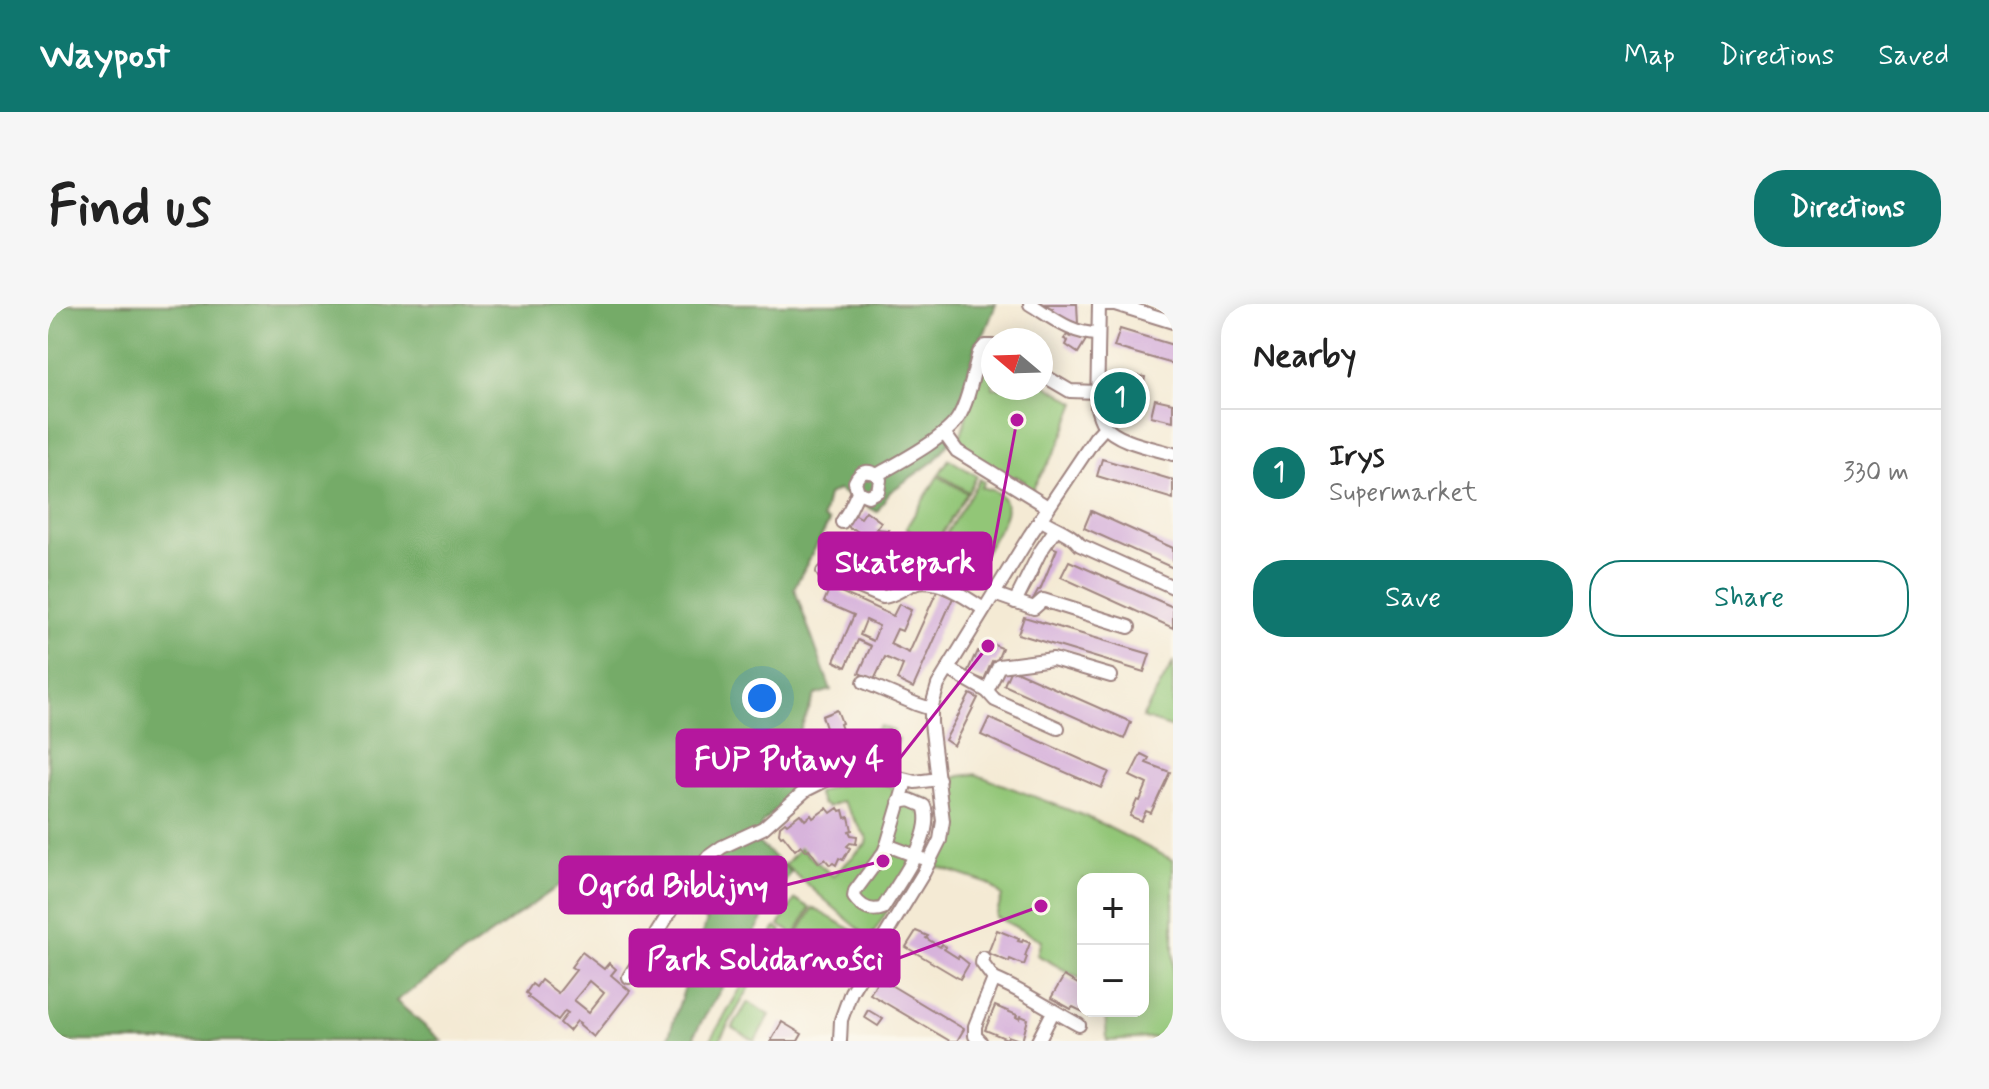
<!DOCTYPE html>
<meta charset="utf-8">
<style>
:root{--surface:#fff;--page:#f6f6f6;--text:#222;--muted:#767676;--line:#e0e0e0;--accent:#0f766e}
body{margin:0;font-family:Mynerve,sans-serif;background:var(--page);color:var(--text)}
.controls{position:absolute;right:24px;bottom:24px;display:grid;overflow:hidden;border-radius:16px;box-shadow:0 4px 20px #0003}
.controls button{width:72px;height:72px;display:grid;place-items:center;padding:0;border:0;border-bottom:2px solid var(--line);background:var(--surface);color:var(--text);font:40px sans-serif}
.compass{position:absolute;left:933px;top:24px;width:72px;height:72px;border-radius:50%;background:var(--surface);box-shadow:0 4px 20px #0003;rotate:289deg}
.you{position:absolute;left:714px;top:394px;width:28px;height:28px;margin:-20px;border:6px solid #fff;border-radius:50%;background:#1a73e8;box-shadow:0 0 0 12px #1a73e833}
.badge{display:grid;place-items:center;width:52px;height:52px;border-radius:50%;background:var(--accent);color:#fff;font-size:26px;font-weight:700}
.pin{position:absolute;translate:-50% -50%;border:4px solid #fff;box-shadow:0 2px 8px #0006}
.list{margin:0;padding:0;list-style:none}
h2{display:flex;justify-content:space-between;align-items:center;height:104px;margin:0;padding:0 32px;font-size:34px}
h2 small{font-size:26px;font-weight:400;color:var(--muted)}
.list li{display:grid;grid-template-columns:52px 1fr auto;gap:24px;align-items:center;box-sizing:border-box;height:128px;padding:0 32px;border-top:2px solid var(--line)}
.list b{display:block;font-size:30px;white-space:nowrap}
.list p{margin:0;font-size:26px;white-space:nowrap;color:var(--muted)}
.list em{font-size:26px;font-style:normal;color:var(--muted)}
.actions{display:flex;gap:16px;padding:24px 32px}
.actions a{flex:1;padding:18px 0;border:2px solid var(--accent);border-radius:32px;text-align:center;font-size:28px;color:var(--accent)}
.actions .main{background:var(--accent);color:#fff}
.map{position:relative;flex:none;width:1125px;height:737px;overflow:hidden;border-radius:32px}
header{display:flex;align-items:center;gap:48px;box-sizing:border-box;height:112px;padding:0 40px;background:var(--accent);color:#fff}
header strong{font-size:38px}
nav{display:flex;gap:44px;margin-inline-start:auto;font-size:28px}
.intro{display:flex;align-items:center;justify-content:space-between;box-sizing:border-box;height:192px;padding:0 48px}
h1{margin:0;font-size:56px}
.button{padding:20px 36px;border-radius:32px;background:var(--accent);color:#fff;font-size:28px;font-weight:700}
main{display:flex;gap:48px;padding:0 48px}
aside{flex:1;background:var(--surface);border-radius:32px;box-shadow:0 4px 20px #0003}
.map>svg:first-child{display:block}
.green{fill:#92c677;stroke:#6e7251;stroke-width:2}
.forest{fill:#75ab68;stroke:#60654a;stroke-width:2}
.building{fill:#d7b3db;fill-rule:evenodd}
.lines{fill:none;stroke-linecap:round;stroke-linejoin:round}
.minor-casing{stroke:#9f8480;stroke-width:16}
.minor{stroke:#fff;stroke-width:12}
.leader{fill:none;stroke:#b5179e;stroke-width:3}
.callout-dot{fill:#b5179e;stroke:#fbf7ec;stroke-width:3}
.callout{fill:#b5179e;stroke:#b5179e;stroke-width:3}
.callout-label{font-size:32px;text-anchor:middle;font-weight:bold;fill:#fff}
</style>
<header>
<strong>Waypost</strong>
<nav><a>Map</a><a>Directions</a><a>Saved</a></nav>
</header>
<div class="intro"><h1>Find us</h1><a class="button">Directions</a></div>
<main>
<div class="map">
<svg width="1125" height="737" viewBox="0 0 1125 737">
<rect width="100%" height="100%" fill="#fbf7ec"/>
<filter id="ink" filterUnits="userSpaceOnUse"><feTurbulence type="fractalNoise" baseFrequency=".0125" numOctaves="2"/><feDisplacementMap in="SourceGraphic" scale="16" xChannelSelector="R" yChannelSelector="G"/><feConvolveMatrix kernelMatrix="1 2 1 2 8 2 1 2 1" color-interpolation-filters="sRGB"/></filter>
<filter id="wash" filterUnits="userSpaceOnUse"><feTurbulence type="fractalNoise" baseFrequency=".006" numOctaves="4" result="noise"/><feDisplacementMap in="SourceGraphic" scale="32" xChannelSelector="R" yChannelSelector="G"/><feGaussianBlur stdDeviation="1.8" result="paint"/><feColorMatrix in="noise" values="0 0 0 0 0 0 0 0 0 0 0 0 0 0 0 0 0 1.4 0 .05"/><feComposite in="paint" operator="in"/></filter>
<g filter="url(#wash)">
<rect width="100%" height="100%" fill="#f4ead4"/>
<g class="green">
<path d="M 945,50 L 945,84 L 993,84 L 993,78 L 1028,99 L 1011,141 L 982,189 L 975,181 L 977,177 L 968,172 L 964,178 L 915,145 L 912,134 L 932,66 Z"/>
<path d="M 901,155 L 929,172 L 920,188 L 891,170 Z"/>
<path d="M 890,172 L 919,189 L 886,242 L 858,224 Z"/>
<path d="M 932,175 L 936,178 L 933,183 C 943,186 954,187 958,200 C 959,204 959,208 957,212 C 954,222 931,259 924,266 C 921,269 917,271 913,272 C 900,274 894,265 887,257 L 877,273 L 873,270 Z"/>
<path d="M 1125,359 L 1125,424 L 1094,414 Z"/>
<path d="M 832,422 L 846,427 L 845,432 L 851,435 L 845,451 L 831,446 L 832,442 L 824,430 Z"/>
<path d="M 927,470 L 1042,514 L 1125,556 L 1125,732 L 1059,737 L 1057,707 L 1095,707 L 1095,575 L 1035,575 L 1035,676 L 989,651 L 993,636 L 948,613 L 954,592 L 941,580 L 887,562 L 899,539 L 901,528 L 901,476 L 912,472 Z"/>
<path d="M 811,476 L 830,478 L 884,497 L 884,532 L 822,635 L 737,561 L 752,544 L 785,572 L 818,540 L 819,534 L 794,497 L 780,503 L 774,500 L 769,489 L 782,483 Z"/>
<path d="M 747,595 L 762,604 L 747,631 L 731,621 Z"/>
<path d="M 765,604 L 818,634 L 801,664 L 748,633 Z"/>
<path d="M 728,623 L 734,627 L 671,737 L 662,737 Z"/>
<path d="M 700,698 L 722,711 L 707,737 L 684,724 Z"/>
</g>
<path class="forest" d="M 0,0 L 948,0 L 937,28 L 929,39 L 900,140 L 886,157 L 842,188 L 829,208 L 790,186 L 780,191 L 775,214 L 781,218 L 746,284 L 783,386 L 767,391 L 732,473 L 753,482 L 714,519 L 708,537 L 743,568 L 647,729 L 646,737 L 619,737 L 659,616 L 573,576 L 515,579 L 348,697 L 394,737 L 0,737 Z"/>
<g id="blocks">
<g class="building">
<path d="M 992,0 L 1029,0 L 1030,20 L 1022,21 L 1004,7 L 1005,5 L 998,1 L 997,3 Z"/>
<path d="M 1072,25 L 1125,41 L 1125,60 L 1066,43 Z"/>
<path d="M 1025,29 L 1038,36 L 1030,49 L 1018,41 L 1020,37 L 1016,35 L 1019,31 L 1023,33 Z"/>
<path d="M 1079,70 L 1097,73 L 1094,89 L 1089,88 L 1086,109 L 1068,106 L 1070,88 L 1072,89 L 1073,82 L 1077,82 Z"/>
<path d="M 1107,95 L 1125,99 L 1125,117 L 1103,112 Z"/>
<path d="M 1054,155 L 1125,176 L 1125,195 L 1049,172 Z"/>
<path d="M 818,207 L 833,218 L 828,225 L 840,226 L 829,242 L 806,225 L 802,225 L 800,221 L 805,212 L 808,211 L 813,214 Z"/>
<path d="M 1043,207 L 1125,244 L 1125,264 L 1036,224 Z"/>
<path d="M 1001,242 L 1009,245 L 992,286 L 990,286 L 984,297 L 977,294 L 987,276 Z"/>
<path d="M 1021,257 L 1125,303 L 1125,324 L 1013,273 Z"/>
<path d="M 782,283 L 845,312 L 851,300 L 863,306 L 854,327 L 849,325 L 842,340 L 861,349 L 889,287 L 905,294 L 865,384 L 849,376 L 855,361 L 837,353 L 826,376 L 811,369 L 823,342 L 810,336 L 798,363 L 786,357 L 806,311 L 776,298 ZM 818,316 L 831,322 L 825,337 L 812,331 Z"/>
<path d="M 976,313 L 1102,350 L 1096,368 L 970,330 Z"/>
<path d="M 938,338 L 954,344 L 948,359 L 944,357 L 936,376 L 919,369 L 926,353 L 927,354 L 930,347 L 934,349 Z"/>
<path d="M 963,365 L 1083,418 L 1076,435 L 956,381 Z"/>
<path d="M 922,390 L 930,394 L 906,442 L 897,436 Z"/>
<path d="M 789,406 L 794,419 L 792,420 L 795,429 L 787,432 L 791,443 L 786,445 L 789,454 L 764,463 L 761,454 L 765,453 L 762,444 L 766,442 L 762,433 L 779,427 L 774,412 Z"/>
<path d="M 941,414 L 1061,468 L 1053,484 L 933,431 Z"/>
<path d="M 1093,450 L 1101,454 L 1098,459 L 1122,468 L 1103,509 L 1098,507 L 1093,517 L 1082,512 L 1089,496 L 1092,497 L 1099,480 L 1082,472 Z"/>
<path d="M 779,504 L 783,509 L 790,504 L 792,507 L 795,506 L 797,514 L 801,513 L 804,526 L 801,527 L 803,531 L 809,532 L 808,540 L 802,539 L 799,542 L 802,544 L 795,556 L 791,554 L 788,561 L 785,559 L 782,561 L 777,555 L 771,559 L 761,545 L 758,547 L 753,541 L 747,546 L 735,531 L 733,532 L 731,529 L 732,522 L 737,518 L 739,520 L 752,510 L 757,516 L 763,511 L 765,514 Z"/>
<path d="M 949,626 L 971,635 L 970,637 L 974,638 L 975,636 L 982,639 L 977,652 L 979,653 L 976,661 L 962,655 L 961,658 L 940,649 Z"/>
<path d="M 868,627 L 880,632 L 878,634 L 892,643 L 894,640 L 898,643 L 896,645 L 910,654 L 911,652 L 921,660 L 912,675 L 858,643 Z"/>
<path d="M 534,648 L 556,665 L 561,659 L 568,665 L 563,671 L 582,687 L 546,733 L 531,720 L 532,719 L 529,717 L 521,727 L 512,719 L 520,709 L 517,707 L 510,716 L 480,693 L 481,691 L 478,689 L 484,680 L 488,683 L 493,676 L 510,689 L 528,666 L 523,663 ZM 542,677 L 556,689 L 541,708 L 526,696 Z"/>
<path d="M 1016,672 L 1035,683 L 1035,708 L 1025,703 L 1023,705 L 1003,694 Z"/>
<path d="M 831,674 L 916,725 L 909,737 L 902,737 L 822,690 Z"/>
<path d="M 947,702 L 969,711 L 968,713 L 972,715 L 973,712 L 980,715 L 974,737 L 960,732 L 959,735 L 937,726 Z"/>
<path d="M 820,706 L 835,715 L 830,722 L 816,713 Z"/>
<path d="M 734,718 L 754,730 L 750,737 L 723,737 Z"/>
</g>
</g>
</g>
<g filter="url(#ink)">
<use href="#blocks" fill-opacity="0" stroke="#9f8480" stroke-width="2"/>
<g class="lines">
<defs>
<g id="minor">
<path d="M 982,0 C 1005,14 1023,30 1050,30"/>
<path d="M 1051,0 L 1049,104 C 1051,110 1052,117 1057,122 C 1069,138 1106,144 1125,150"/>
<path d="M 1055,0 L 1067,0 L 1125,18"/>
<path d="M 993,70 L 1022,87 L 1049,88"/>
<path d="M 896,129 L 909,147 L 1000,203"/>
<path d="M 810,188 L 820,192 L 830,187 L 832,176 L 829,171"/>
<path d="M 992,215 C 1005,224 1022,228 1032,241 L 1125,283"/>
<path d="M 794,218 L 802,205 L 810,188 L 807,178 C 812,167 819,165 829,171 C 850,159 898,134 910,114 C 921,97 925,68 931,49 L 937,42 L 945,42"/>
<path d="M 775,268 L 835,293 C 846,292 854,284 865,280 C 890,272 916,293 936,305"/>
<path d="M 867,280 L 864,271 L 882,242"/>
<path d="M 946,290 L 986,304 L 995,296 L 1081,323"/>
<path d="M 967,298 L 992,248 L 1007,226"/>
<path d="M 900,365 L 939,387 L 947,396 L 1010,424"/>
<path d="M 816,378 L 868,400 L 883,405"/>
<path d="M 939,387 L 951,362 L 1005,355 L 1063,372"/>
<path d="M 851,498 L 862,496 L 876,502 C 888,531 850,579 835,604 C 823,609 813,603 806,593 L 807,587 L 836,548 L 839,541 L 858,477"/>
<path d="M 839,541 L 873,554"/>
<path d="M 935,654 L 934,659 L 946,675"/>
<path d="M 581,673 L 629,597 L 660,553 L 674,543 L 715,524 L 758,486 L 782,474 L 811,467 L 828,468 L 867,478 L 891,475"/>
<path d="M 792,737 L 793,716 L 803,688 L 876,568 L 892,536 L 895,517 L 883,419 L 883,405 L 890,381 L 982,231 L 1047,134 L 1057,123"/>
<path d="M 932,737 L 927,732 L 927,722 L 946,675 C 976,687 1002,706 1031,721"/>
<path d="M 990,737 L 1005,708"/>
</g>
</defs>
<use href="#minor" class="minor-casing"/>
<use href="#minor" class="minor"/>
</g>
</g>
<path class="leader" d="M969 116L943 257M940 342L852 454M835 557L738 581M993 602L851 654"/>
<g class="callout-dot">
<circle cx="969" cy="116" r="8"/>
<circle cx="940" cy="342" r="8"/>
<circle cx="835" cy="557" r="8"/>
<circle cx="993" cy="602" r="8"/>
</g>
<g class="callout">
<rect x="771" y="229" width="172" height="56" rx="8"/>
<rect x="629" y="426" width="223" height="56" rx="8"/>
<rect x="512" y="553" width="226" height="56" rx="8"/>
<rect x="582" y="626" width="269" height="56" rx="8"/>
</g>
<g class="callout-label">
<text x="857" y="268">Skatepark</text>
<text x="741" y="465">FUP Puławy 4</text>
<text x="625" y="592">Ogród Biblijny</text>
<text x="717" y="665">Park Solidarności</text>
</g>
</svg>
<div class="controls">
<button>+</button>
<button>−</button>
</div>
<svg class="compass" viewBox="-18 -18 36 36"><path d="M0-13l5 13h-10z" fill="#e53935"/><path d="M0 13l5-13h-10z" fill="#767676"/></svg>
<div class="you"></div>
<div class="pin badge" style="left:1072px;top:94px">1</div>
</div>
<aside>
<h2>Nearby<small></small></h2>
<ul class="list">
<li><span class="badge">1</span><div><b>Irys</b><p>Supermarket</p></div><em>330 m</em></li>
</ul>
<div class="actions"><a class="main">Save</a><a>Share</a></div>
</aside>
</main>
